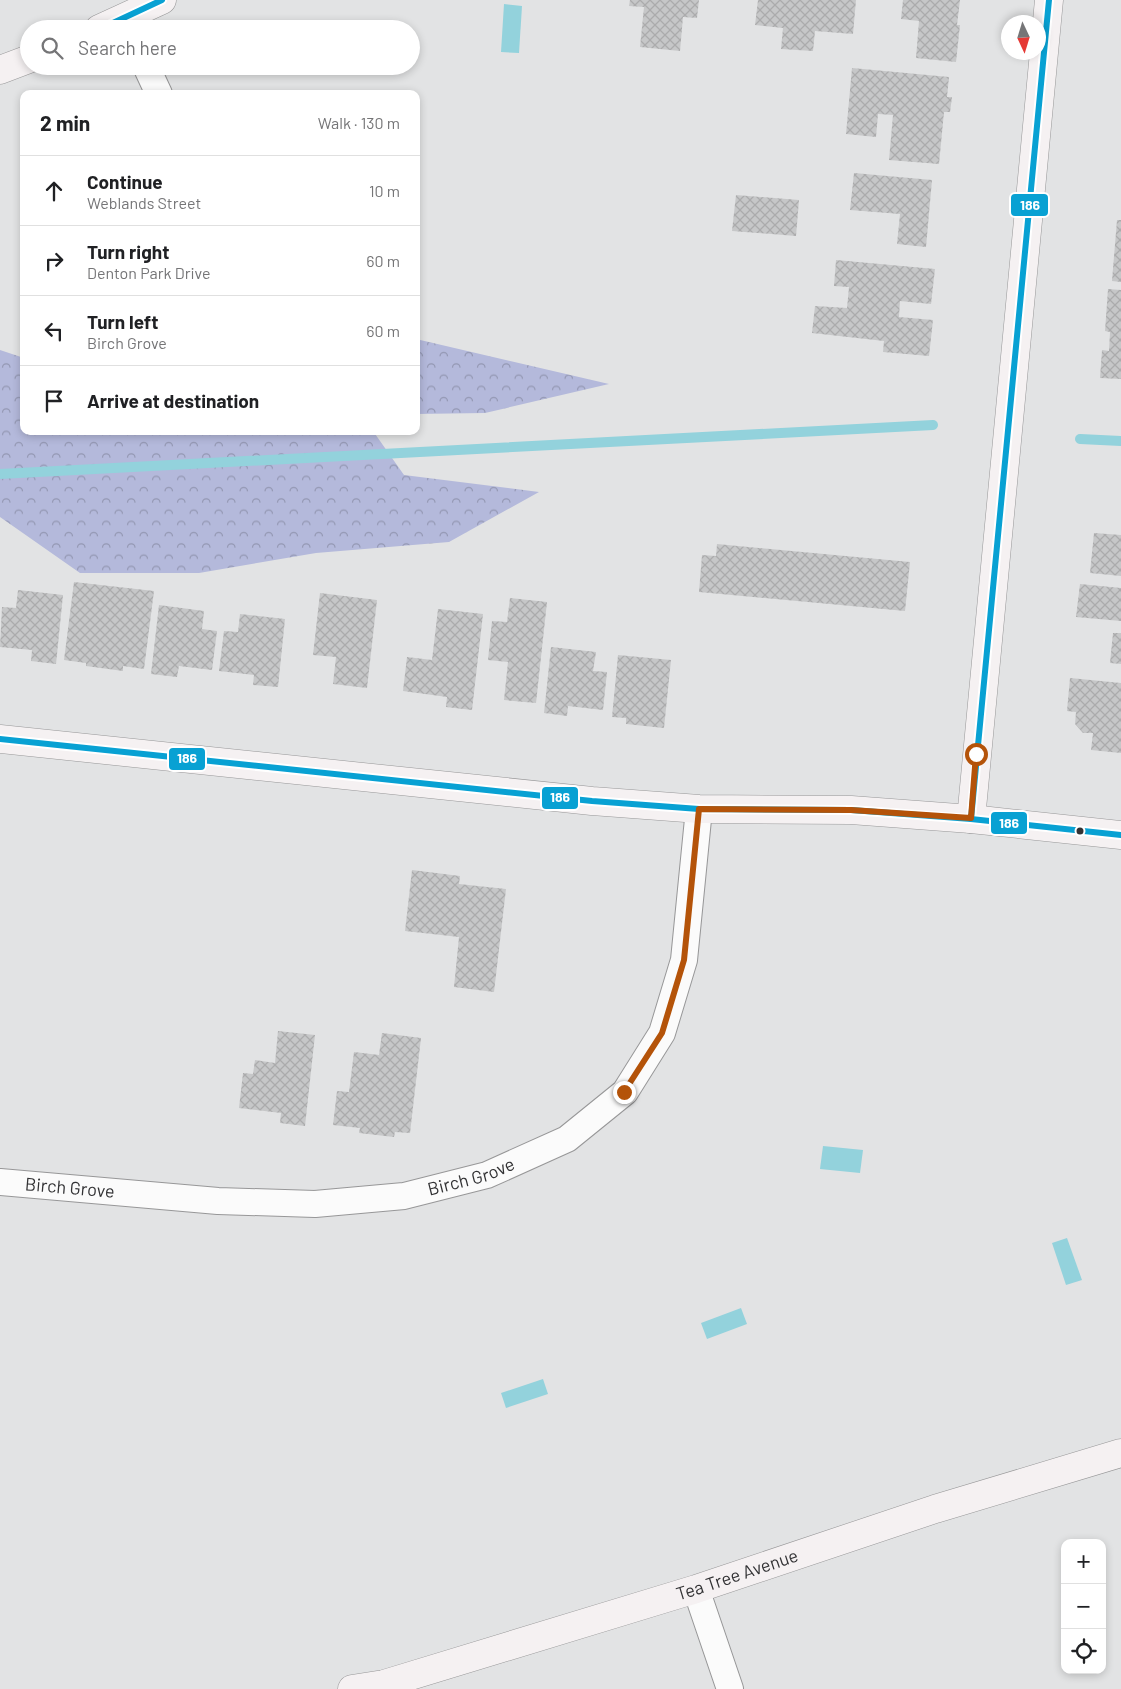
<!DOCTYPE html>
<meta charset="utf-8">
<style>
:root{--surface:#fff;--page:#f6f6f6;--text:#202124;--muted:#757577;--line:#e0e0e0}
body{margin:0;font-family:Barlow,sans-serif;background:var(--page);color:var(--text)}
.controls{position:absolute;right:15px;bottom:15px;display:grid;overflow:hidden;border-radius:10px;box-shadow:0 2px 8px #0003}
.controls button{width:45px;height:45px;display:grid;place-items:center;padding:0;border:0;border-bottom:1px solid var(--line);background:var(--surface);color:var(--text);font:25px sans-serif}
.compass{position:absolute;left:1001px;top:15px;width:45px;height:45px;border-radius:50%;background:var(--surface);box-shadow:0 2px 8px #0003;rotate:176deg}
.stop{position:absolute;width:15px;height:15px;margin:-11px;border:4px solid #b45309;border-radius:50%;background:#fff}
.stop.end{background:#b45309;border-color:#fff;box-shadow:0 1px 5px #0008}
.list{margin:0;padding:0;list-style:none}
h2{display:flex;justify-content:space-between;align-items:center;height:65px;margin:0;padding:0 20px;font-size:21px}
h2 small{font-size:16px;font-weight:400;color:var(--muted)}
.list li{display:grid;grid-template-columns:32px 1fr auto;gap:15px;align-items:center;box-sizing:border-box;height:70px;padding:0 20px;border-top:1px solid var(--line)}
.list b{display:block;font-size:19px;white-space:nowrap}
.list p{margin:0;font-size:16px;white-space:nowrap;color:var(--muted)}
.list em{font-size:16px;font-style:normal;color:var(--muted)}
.icon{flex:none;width:28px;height:28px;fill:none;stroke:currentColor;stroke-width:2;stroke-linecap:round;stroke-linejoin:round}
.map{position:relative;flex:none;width:1121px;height:1689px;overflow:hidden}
.search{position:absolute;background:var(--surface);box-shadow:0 2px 8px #0003;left:20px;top:20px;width:400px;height:55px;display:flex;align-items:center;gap:12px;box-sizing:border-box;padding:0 18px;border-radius:28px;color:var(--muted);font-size:19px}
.panel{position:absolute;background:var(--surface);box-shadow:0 2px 8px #0003;left:20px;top:90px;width:400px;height:345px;border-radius:10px}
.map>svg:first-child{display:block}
.forest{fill:url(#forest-crowns)}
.water{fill:#93d2dc}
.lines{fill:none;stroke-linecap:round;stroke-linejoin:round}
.stream{stroke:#93d2dc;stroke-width:10}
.building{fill:url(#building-cross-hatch)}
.street-casing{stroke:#979798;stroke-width:28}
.secondary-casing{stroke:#979798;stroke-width:29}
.street{stroke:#fbfbfb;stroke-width:26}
.secondary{stroke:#f5f1f2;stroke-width:28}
.bus-1-casing{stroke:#fff;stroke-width:10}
.bus-1{stroke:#08a1d3;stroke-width:6}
.route{stroke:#b45309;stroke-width:6}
.bus-dot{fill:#323234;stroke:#fff;stroke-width:2}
.labels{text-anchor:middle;stroke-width:5;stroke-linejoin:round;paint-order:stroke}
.street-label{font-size:18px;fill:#323234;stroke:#fff}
.line-badge{stroke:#fff;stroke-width:2}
.badge-label{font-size:14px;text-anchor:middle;font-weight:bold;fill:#fff}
</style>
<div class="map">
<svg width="1121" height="1689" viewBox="0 0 1121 1689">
<defs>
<pattern id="forest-crowns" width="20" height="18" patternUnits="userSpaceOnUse" patternTransform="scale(1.25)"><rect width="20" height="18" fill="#b4b9db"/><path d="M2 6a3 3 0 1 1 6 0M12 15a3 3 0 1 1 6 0" fill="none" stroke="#9397b2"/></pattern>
<pattern id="building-cross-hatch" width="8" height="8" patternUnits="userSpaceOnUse" patternTransform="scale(1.25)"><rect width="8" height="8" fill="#c6c7c8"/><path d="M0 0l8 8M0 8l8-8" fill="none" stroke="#ababac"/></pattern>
</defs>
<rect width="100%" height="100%" fill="#e2e3e4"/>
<g class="forest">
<path d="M 416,339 L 609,384 L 485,413 L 416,414 Z"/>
<path d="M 0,350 L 24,358 L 24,431 L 373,431 L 404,475 L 539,492 L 449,542 L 316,553 L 199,573 L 80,573 L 0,517 Z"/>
</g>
<g class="water">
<path d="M 504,4 L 522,6 L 519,53 L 501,52 Z"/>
<path d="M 823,1146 L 863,1150 L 860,1173 L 820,1169 Z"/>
<path d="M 1067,1238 L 1082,1280 L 1066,1285 L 1052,1243 Z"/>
<path d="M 741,1308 L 747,1324 L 707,1339 L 701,1323 Z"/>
<path d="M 543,1379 L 548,1394 L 506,1408 L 501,1393 Z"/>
</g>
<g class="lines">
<g class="stream">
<path d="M 1080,439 L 1121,441"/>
<path d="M 0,474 L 933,425"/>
</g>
</g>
<g class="building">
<path d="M 630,0 L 699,0 L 697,18 L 683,17 L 680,51 L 640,47 L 644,7 L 629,6 Z"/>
<path d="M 758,0 L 856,0 L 853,34 L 815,31 L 813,51 L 781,49 L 783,28 L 755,25 Z"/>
<path d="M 903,0 L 960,0 L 957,25 L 960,25 L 956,62 L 916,58 L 919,21 L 901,19 Z"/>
<path d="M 852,68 L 949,77 L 947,97 L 952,97 L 950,112 L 944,112 L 939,164 L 889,160 L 893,115 L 878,114 L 876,137 L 846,134 Z"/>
<path d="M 854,173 L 932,180 L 926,247 L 897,244 L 900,214 L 850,210 Z"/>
<path d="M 736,195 L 799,200 L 796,236 L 732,231 Z"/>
<path d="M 1117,220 L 1121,220 L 1121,282 L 1112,281 Z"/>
<path d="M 836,260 L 935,269 L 931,304 L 900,301 L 899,317 L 933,320 L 929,356 L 883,352 L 884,341 L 812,333 L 815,306 L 847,308 L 849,287 L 834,286 Z"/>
<path d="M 1108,289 L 1121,290 L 1121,379 L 1100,378 L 1102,350 L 1109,351 L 1110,332 L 1105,331 Z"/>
<path d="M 1094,533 L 1121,535 L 1121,576 L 1090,573 Z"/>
<path d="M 717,544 L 910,562 L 905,611 L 699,592 L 702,555 L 716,556 Z"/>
<path d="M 74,582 L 154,591 L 144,669 L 123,666 L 123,671 L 86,666 L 86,663 L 64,660 Z"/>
<path d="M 1080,584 L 1121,588 L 1121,621 L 1076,617 Z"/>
<path d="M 18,590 L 63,595 L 56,664 L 31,661 L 32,650 L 0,647 L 2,607 L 16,608 Z"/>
<path d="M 320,593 L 377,600 L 367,688 L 333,684 L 336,657 L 313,655 Z"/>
<path d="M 510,598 L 547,602 L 536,703 L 504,700 L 508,662 L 488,660 L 492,621 L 507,622 Z"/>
<path d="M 159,605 L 204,611 L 202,629 L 217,631 L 212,670 L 179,666 L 177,677 L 151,674 Z"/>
<path d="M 438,609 L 483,614 L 472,710 L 446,707 L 447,697 L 403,691 L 407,657 L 432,660 Z"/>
<path d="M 240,614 L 285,619 L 278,687 L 253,685 L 254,675 L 219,671 L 224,631 L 238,632 Z"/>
<path d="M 1113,633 L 1121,633 L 1121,664 L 1110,663 Z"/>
<path d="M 551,647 L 596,652 L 593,671 L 607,672 L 603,710 L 568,706 L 567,716 L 544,713 Z"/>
<path d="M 618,655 L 671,660 L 664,728 L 626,724 L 626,718 L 612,717 Z"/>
<path d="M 1070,678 L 1121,683 L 1121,753 L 1091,750 L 1093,733 L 1083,733 L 1075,724 L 1076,712 L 1067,711 Z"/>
<path d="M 412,870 L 460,876 L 459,884 L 506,889 L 494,992 L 454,987 L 459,937 L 405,931 Z"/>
<path d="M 278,1031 L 315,1035 L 305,1126 L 280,1123 L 281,1113 L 239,1108 L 243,1073 L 253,1074 L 255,1060 L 275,1063 Z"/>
<path d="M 382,1033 L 421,1038 L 410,1133 L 395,1132 L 394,1137 L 359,1133 L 360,1128 L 333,1125 L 337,1091 L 349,1092 L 354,1052 L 379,1055 Z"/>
</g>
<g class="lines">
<defs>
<g id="street">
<path d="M 146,66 L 159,94"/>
<path id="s1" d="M 0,1182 L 218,1201 L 315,1204 L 404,1196 L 487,1175 L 567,1139 L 625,1092 L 662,1033 L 684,960 L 699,809"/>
<path d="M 696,1589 L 730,1689"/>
</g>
<g id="secondary">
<path d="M 99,29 L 162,0"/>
<path d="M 0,70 L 29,59"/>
<path d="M 0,739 L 592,801 L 699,809 L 851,810 L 971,819 L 1121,835"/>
<path d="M 971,819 L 1049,0"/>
<path id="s2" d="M 352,1689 L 384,1684 L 696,1589 L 935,1509 L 1121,1453"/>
</g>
</defs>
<use href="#street" class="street-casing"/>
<use href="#secondary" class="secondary-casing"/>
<use href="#street" class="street"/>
<use href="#secondary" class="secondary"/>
<defs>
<g id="bus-1">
<path d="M 100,29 L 162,0"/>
<path d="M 0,739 L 592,801 L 699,809 L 851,810 L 971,819 L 1121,835"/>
<path d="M 971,819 L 1049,0"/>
</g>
</defs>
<use href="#bus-1" class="bus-1-casing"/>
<use href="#bus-1" class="bus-1"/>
</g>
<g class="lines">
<path class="route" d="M 624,1092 L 662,1033 L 684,960 L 699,809 L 851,810 L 971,818 L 976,754"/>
</g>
<circle class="bus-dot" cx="1080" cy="831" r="4.5"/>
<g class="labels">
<g class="street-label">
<text dy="6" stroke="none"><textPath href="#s1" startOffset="475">Birch Grove</textPath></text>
<text dy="6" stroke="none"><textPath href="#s1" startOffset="70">Birch Grove</textPath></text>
<text dy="6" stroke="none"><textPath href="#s2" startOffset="402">Tea Tree Avenue</textPath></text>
</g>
</g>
<g class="line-badge">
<rect x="1010" y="193" width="39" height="24" rx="5" fill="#08a1d3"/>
<rect x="168" y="747" width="38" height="24" rx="5" fill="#08a1d3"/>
<rect x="541" y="786" width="38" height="24" rx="5" fill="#08a1d3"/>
<rect x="990" y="811" width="38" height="24" rx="5" fill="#08a1d3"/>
</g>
<g class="badge-label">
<text x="1030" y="210">186</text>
<text x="187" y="763">186</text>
<text x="560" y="802">186</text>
<text x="1009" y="828">186</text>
</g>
</svg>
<div class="controls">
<button>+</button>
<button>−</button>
<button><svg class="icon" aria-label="locate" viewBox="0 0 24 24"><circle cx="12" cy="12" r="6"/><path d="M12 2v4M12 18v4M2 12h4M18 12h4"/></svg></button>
</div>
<svg class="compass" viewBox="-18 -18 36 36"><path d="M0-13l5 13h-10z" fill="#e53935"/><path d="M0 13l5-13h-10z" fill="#757577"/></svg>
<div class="stop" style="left:976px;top:754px"></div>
<div class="stop end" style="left:624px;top:1092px"></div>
<div class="search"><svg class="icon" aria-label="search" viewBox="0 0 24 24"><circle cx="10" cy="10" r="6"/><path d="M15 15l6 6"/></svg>Search here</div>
<section class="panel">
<h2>2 min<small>Walk · 130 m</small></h2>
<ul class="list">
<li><svg class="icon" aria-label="ahead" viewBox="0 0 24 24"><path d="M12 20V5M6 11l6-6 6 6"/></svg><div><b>Continue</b><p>Weblands Street</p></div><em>10 m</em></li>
<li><svg class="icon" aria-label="right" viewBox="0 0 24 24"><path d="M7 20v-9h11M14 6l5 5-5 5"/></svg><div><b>Turn right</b><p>Denton Park Drive</p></div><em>60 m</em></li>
<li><svg class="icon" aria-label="left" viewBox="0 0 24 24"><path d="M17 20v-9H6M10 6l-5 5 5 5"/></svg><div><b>Turn left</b><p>Birch Grove</p></div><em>60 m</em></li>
<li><svg class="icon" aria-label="arrive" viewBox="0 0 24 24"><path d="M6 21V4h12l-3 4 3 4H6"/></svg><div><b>Arrive at destination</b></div></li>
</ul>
</section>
</div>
